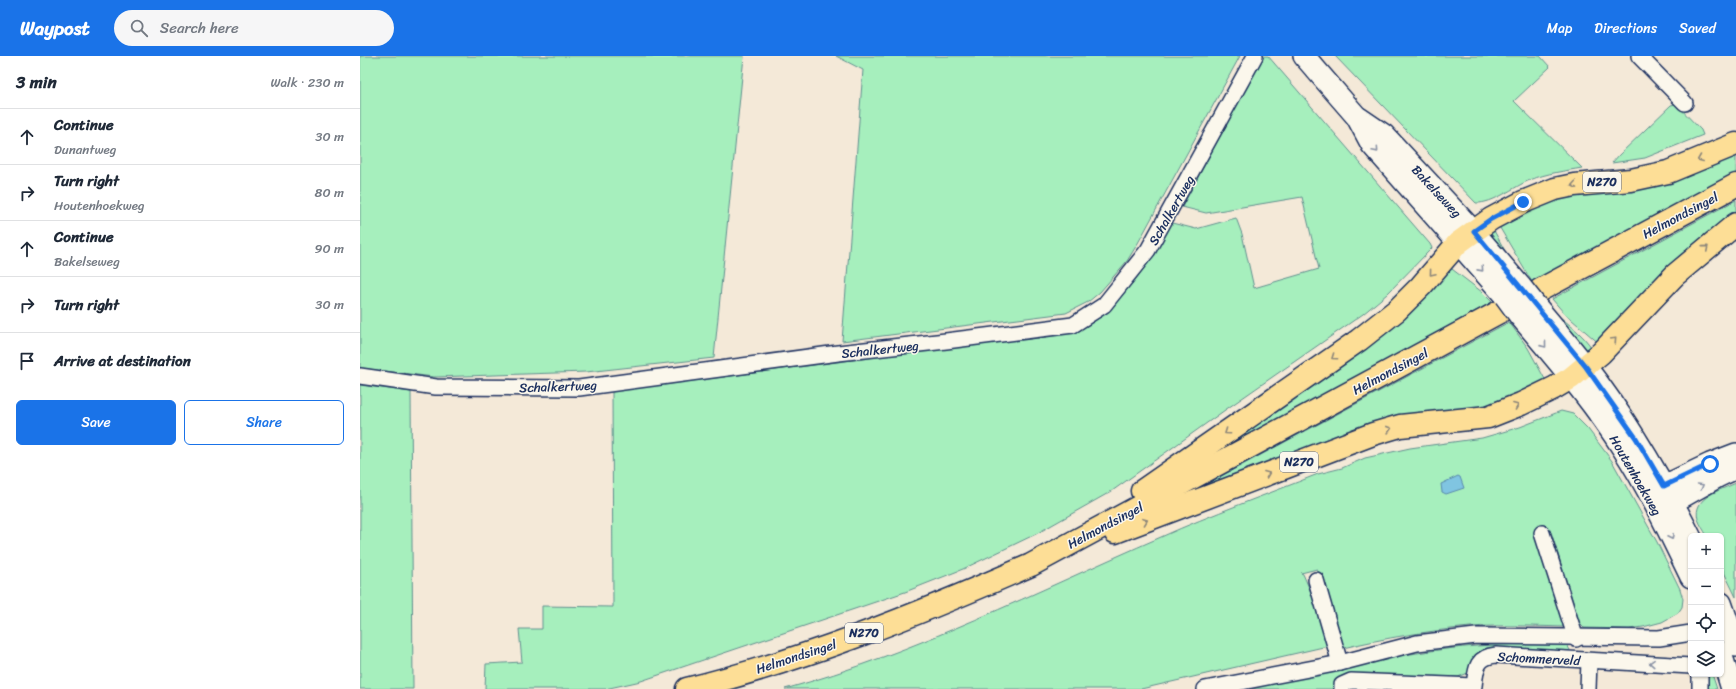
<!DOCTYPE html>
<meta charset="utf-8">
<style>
:root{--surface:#fff;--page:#f6f6f7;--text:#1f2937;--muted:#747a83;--line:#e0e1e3;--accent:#1a73e8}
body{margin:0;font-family:Sriracha,sans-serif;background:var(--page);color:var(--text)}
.controls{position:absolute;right:12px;bottom:12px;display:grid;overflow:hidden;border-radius:6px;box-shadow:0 1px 3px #0004}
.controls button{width:36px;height:36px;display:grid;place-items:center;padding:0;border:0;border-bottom:1px solid var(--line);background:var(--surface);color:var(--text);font:20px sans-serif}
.stop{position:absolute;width:12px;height:12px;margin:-9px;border:3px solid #1a73e8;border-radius:50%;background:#fff}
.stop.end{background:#1a73e8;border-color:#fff;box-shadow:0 1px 4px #0008}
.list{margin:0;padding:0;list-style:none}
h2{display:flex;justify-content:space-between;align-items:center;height:52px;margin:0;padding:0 16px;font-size:17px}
h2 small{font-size:13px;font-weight:400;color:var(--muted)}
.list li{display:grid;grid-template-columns:26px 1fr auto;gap:12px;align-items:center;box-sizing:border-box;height:56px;padding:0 16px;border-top:1px solid var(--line)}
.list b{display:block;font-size:15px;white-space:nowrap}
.list p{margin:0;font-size:13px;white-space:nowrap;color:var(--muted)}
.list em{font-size:13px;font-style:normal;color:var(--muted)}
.actions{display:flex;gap:8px;padding:12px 16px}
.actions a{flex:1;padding:9px 0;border:1px solid var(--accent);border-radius:6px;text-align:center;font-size:14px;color:var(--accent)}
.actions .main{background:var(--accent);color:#fff}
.icon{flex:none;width:22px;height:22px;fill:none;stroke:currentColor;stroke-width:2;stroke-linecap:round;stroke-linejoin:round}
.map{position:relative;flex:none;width:1376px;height:633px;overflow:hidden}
header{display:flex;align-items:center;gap:24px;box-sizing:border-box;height:56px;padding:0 20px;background:var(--accent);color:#fff}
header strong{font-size:19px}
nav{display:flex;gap:22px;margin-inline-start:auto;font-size:14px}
.search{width:280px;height:36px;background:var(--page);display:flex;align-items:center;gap:10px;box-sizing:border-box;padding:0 14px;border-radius:22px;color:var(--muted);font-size:15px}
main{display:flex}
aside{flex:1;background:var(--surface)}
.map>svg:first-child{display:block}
.green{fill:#a6efbd;stroke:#608f8e}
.water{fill:#80c5e1;stroke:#5889ad}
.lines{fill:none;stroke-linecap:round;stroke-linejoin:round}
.street-casing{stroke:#1b2f5e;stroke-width:18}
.secondary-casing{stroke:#1b2f5e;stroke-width:24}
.primary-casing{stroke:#1b2f5e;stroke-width:25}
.street{stroke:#fbf7ec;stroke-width:15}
.secondary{stroke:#fbf7ec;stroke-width:21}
.primary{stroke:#fdde96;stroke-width:22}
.secondary-bridge-casing{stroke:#1b2f5e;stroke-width:24;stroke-linecap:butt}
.secondary-bridge{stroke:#fbf7ec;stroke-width:21}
.oneway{stroke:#8b93a5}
.oneway2{stroke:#8c867a}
.route{stroke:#1a73e8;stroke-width:5}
.labels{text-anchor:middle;stroke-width:3;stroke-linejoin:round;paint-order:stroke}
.shield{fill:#fbf7ec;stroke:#5e6b89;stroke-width:1}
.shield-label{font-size:12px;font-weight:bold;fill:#1b2f5e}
.street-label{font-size:13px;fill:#1b2f5e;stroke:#fbf7ec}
</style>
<header>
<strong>Waypost</strong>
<div class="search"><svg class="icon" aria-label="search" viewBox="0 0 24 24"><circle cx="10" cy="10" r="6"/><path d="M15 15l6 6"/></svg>Search here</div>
<nav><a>Map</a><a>Directions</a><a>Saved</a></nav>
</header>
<main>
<aside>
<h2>3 min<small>Walk · 230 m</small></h2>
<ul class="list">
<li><svg class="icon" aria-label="ahead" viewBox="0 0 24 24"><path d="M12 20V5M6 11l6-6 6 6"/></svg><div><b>Continue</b><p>Dunantweg</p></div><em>30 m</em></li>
<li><svg class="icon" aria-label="right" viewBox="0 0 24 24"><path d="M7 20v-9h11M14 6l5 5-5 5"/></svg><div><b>Turn right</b><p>Houtenhoekweg</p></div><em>80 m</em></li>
<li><svg class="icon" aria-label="ahead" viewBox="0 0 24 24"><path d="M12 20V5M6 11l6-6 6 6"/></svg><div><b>Continue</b><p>Bakelseweg</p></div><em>90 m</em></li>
<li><svg class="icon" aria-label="right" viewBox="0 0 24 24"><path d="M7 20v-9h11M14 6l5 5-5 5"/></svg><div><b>Turn right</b></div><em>30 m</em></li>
<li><svg class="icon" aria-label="arrive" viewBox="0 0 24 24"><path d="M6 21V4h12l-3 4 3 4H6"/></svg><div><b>Arrive at destination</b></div></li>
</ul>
<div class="actions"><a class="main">Save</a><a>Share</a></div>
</aside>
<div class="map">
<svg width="1376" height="633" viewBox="0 0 1376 633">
<rect width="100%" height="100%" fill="#f4e9d8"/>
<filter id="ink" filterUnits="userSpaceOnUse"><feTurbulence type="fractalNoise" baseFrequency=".025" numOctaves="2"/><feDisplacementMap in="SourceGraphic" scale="8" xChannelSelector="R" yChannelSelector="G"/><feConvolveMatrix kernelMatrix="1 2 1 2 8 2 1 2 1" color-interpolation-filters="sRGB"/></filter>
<g filter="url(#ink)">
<g class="green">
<path d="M 0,0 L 384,0 L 354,302 L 226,316 L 74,321 L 0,312 Z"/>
<path d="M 476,0 L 880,0 L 778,187 L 767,205 L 740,236 L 728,246 L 706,257 L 482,285 L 503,14 Z"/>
<path d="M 903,0 L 908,0 L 1070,188 L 1072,192 L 1027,238 L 1003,258 L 865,354 L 752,435 L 676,478 L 603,513 L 545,536 L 281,625 L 245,633 L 125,633 L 126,608 L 162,606 L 159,573 L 182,573 L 182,550 L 253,551 L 252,334 L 309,328 L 569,294 L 698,276 L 728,269 L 748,256 L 776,223 L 790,204 L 812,167 L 836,173 L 876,162 L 882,178 L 894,232 L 959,213 L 942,141 L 846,157 L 822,151 Z"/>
<path d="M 975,0 L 1180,0 L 1190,11 L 1154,45 L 1222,112 C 1205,115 1187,117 1170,124 C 1155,130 1133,148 1116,147 Z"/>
<path d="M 1316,48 L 1341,74 L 1343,79 L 1285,102 L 1252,107 L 1259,99 L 1311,49 Z"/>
<path d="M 1376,94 L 1376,117 L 1172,226 L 1137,167 L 1185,144 Z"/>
<path d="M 1376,144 L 1376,159 L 1241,289 L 1204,257 L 1192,243 Z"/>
<path d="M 1132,171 L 1150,204 L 1124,177 Z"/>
<path d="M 1088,210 L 1122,236 L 1132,246 L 839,407 Z"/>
<path d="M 1189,252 C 1204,265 1223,277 1233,294 L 1227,296 Z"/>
<path d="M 1149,266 L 1168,292 L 1187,327 L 1180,332 L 781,463 Z"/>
<path d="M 0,329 L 51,336 L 53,633 L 0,633 Z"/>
<path d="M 1201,355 L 1213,358 L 1228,373 L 1252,405 L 1297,486 L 1320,533 L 1323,543 L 1322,551 L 1318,557 L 1302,566 L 1283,571 L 1269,573 L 1224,572 L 1220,568 L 1191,476 L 1179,481 L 1205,571 C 1173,570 1141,569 1110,571 C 1067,575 1025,582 983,592 L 957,513 L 941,517 L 943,518 L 970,580 L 972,589 L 781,633 L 425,633 C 555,597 677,535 801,481 C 852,458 906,439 958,418 L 982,412 L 1005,402 L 1050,392 L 1122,382 L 1160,371 Z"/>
<path d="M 1376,427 L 1376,541 L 1361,510 L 1361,480 L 1347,480 C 1344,474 1340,469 1338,463 C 1332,441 1361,434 1376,427 Z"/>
<path d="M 1203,588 L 1207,589 L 1210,594 L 1208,596 L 1127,592 C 1113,598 1111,603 1108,617 L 1098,621 L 991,618 C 980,619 979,622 976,633 L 890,633 C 969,614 1051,593 1133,589 C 1156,588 1180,589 1203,588 Z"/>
<path d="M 1348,618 L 1352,618 L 1357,633 L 1348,633 Z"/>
</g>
<path class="water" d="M 1098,420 L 1100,421 L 1104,432 L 1086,438 L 1082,436 L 1081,428 Z"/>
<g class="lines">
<defs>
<g id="street">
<path d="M 1279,0 L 1325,47"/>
<path d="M 0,320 L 76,331 L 219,332 L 478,297 L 586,285 L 713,269 L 744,249 L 788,194 L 895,0"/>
<path d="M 1182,477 L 1216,583"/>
<path d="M 956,524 L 980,607"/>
<path d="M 1340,618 L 1340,633"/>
<path d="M 845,633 L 980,607 L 1057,587 L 1116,580 L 1299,582 L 1331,577"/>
<path d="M 982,633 L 982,629 L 991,625 L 1114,630 C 1116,613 1116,601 1136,599 L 1331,610"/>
<path d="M 1228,633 L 1229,605"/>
</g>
<g id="secondary">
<path d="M 944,0 L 997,61 L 1012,89 L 1145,240"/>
<path d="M 999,62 L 1024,79 L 1113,175 L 1161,231"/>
<path d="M 1176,250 C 1193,270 1210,290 1226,311 C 1267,364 1301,422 1331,482"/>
<path d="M 1159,259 C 1195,302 1233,345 1263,393 C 1289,433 1310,478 1331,521"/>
<path d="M 1297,440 L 1304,430 L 1350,408 L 1376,398"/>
<path d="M 1299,446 L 1313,446 L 1357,421 L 1376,412"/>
<path d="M 1361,547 L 1376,590"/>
<path d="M 1361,597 L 1372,633"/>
</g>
<g id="primary">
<path d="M 1180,234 L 1376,129"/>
<path d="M 782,435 L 999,284 L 1037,254 L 1061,230 L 1098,187 L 1131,163 L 1163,146 L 1195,133 L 1214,129 L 1271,124 L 1308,116 L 1376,88"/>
<path d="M 755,476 L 1013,378 L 1040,370 L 1128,361 L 1161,348 L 1194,332 L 1211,322 L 1241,297 L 1315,219 L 1376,168"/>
<path d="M 327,633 C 445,604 559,558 671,509 L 1141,255"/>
</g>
</defs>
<use href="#street" class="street-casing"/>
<use href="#secondary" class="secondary-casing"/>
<use href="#primary" class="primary-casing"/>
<use href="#street" class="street"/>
<use href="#secondary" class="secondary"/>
<use href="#primary" class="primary"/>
<defs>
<g id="secondary-bridge">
<path d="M 1161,231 L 1176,250"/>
<path d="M 1145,240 L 1159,259"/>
</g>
</defs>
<use href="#secondary-bridge" class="secondary-bridge-casing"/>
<use href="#secondary-bridge" class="secondary-bridge"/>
</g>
<defs><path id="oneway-chevron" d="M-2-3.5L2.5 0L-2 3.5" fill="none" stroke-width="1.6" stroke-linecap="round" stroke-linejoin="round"/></defs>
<g class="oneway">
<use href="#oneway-chevron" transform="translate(1016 94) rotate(49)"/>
<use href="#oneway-chevron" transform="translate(1121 213) rotate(48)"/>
<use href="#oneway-chevron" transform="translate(1184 289) rotate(51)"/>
<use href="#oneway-chevron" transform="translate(1341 430) rotate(-30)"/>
<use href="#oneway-chevron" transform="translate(1311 481) rotate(64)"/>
<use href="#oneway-chevron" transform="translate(1292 607) rotate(-177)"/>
</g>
<g class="oneway2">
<use href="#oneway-chevron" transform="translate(1340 103) rotate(158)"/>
<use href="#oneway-chevron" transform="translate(1214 129) rotate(170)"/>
<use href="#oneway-chevron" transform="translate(1346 192) rotate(-40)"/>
<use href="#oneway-chevron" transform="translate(1072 217) rotate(130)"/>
<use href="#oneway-chevron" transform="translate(1254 284) rotate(-47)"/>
<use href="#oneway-chevron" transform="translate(974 301) rotate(145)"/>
<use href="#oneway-chevron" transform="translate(1156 350) rotate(-21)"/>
<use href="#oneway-chevron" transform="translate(1029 373) rotate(-16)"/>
<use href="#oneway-chevron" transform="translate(867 376) rotate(145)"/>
<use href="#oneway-chevron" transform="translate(907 418) rotate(-21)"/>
<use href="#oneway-chevron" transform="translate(785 465) rotate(-21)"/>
</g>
</g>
<g class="lines" filter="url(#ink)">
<path class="route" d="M 1163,146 L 1131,163 L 1114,175 L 1226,311 L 1276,382 L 1304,430 L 1350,408"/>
</g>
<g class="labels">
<g class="shield">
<rect x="1223" y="116" width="38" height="20" rx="3"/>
<rect x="920" y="396" width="38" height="20" rx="3"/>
<rect x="485" y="567" width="38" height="20" rx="3"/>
</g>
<g class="shield-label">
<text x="1242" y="130">N270</text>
<text x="939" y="410">N270</text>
<text x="504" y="581">N270</text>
</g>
<g class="street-label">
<text transform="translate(1077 135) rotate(47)" y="5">Bakelseweg</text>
<text transform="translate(811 154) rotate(-60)" y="5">Schalkertweg</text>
<text transform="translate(1320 159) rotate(-28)" y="5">Helmondsingel</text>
<text transform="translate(520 293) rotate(-6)" y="5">Schalkertweg</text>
<text transform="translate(1030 315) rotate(-28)" y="5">Helmondsingel</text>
<text transform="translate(198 330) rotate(-2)" y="5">Schalkertweg</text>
<text transform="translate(1276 419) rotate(60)" y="5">Houtenhoekweg</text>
<text transform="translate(745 469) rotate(-28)" y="5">Helmondsingel</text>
<text transform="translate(436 600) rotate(-18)" y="5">Helmondsingel</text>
<text transform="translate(1179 602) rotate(3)" y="5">Schommerveld</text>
</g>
</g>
</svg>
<div class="controls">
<button>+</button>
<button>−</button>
<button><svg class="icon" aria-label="locate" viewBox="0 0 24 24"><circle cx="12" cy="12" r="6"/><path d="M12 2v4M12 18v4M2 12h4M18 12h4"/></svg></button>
<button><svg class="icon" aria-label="layers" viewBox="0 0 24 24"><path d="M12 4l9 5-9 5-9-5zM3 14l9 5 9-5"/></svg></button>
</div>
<div class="stop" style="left:1350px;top:408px"></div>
<div class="stop end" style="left:1163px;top:146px"></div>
</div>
</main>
